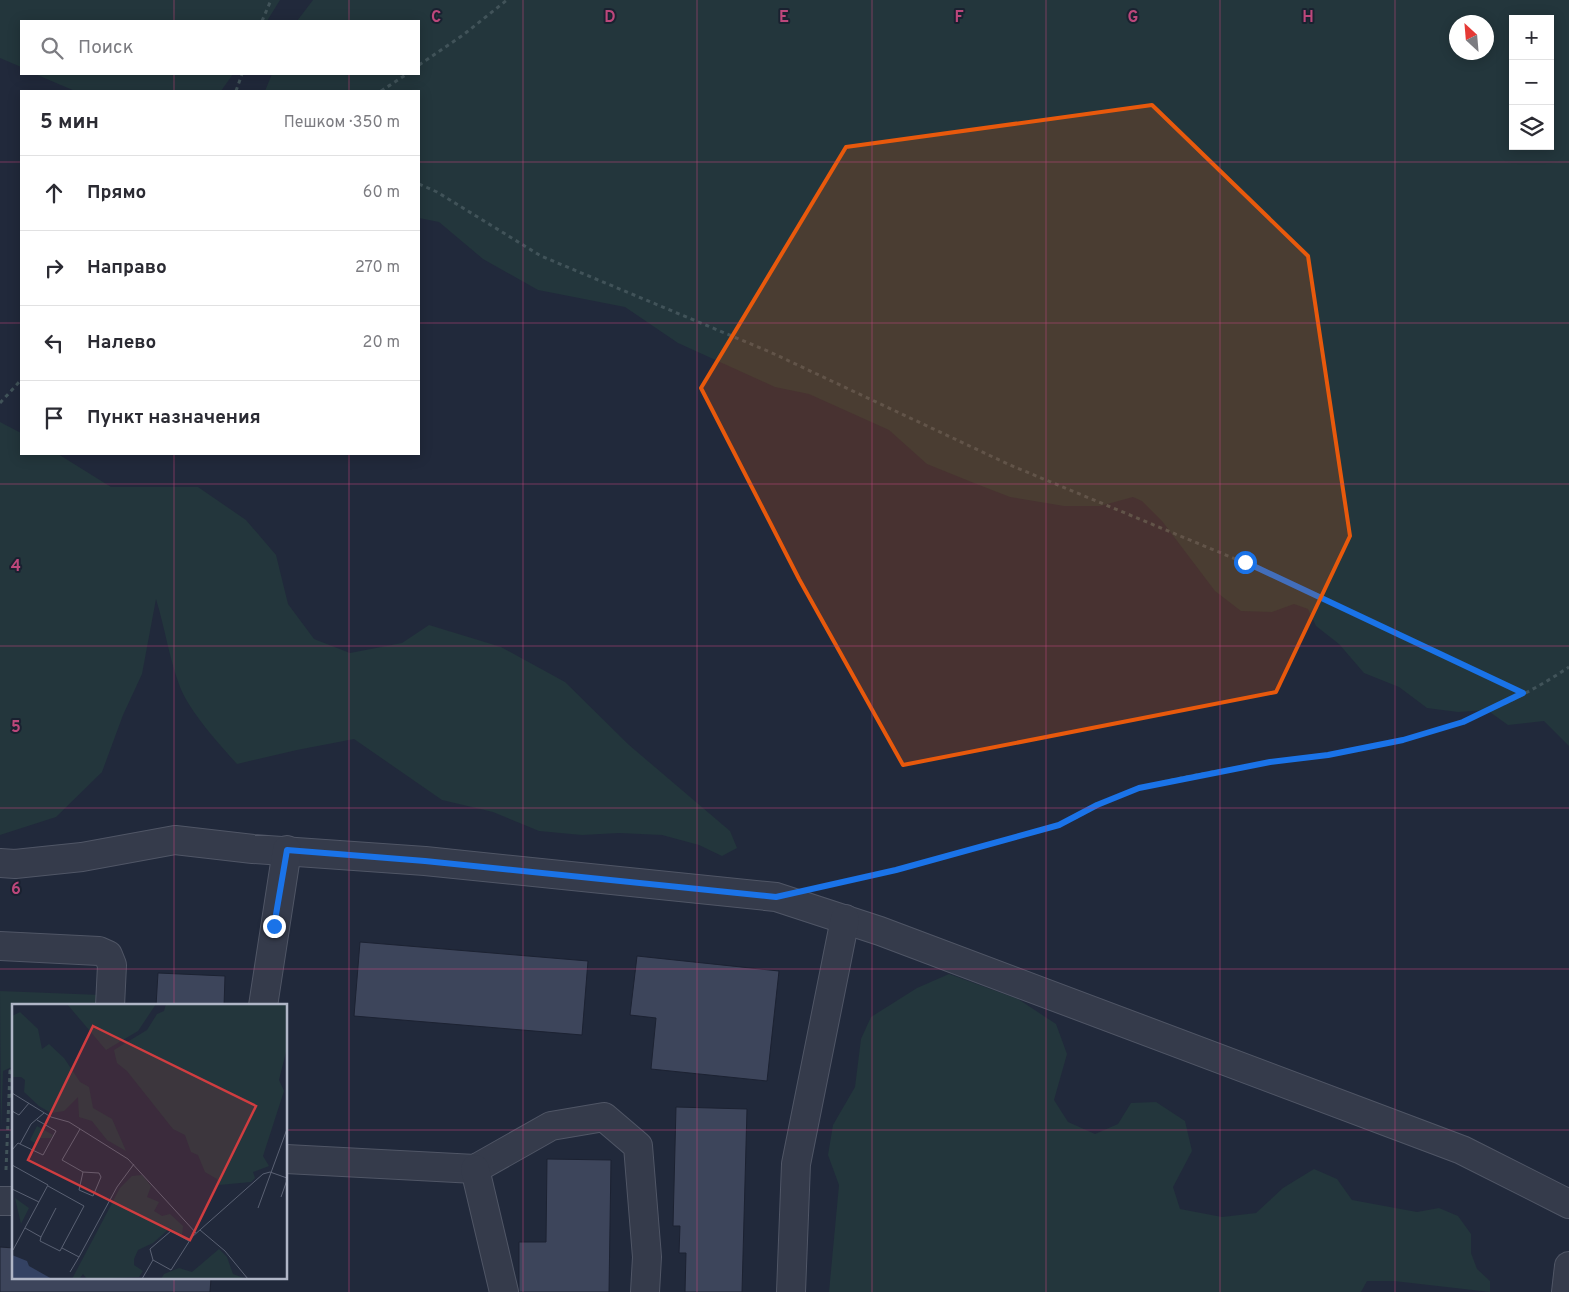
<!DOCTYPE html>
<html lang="ru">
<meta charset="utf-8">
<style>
:root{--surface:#fff;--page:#f2f2f3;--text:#2b2b33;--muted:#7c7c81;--line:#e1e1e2}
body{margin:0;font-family:Overpass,sans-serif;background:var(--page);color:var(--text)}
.controls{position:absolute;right:15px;top:15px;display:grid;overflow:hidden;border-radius:0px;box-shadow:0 2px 12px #0003}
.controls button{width:45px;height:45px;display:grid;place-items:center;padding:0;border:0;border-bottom:1px solid var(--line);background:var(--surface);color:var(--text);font:25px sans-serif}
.compass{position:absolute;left:1449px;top:15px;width:45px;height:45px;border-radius:50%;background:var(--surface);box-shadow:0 2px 12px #0003;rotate:334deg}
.stop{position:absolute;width:15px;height:15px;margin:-11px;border:4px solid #1a73e8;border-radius:50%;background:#fff}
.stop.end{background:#1a73e8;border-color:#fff;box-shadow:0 1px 5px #0008}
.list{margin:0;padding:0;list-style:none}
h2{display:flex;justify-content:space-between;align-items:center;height:65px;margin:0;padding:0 20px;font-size:21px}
h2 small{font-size:16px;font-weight:400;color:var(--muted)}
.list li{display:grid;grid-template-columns:32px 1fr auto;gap:15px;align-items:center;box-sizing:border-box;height:75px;padding:0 20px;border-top:1px solid var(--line)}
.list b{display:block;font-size:19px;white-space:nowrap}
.list em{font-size:16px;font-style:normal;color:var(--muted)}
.icon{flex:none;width:28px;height:28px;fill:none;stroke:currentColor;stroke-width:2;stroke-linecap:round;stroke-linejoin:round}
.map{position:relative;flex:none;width:1569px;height:1292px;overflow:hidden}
.search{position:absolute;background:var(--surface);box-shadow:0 2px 12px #0003;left:20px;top:20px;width:400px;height:55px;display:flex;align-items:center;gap:12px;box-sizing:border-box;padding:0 18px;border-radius:0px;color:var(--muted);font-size:19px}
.panel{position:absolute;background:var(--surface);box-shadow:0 2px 12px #0003;left:20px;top:90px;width:400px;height:365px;border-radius:0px}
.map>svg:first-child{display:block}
.green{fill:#23363c;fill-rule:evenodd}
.building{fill:#3d455b;stroke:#1c2232}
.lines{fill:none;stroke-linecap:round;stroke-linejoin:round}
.minor-casing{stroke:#505666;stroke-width:30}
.path{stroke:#415359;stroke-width:3;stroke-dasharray:4 4;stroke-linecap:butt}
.minor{stroke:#353b4b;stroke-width:28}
.route{stroke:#1a73e8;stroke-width:6}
.marked{fill:#e8590c;fill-opacity:0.2;stroke:#e8590c;stroke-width:4;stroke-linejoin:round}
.grid{fill:none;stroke:#bd477b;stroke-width:1;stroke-opacity:0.55}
.inset-road{fill:none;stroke:#5a6173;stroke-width:1}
.view{fill:#d03d40;fill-opacity:0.15;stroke:#d03d40;stroke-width:2.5}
.inset-edge{fill:none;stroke:#b0b6c7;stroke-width:2.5}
.grid-label{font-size:16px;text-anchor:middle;font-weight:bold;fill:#bd477b;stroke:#1a2130;stroke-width:4;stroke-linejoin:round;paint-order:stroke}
</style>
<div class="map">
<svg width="1569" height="1292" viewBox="0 0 1569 1292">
<rect width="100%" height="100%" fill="#21293b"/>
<g class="green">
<path d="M 0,0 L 280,0 L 267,21 L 21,21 L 21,67 L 0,58 Z"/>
<path d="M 313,0 L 1569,0 L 1569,746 L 1544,721 L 1508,725 L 1487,710 L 1458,712 L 1427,708 L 1399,687 L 1364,673 L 1339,644 L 1316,626 L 1308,609 L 1294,604 L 1272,612 L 1241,611 L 1215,591 L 1162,521 L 1142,501 L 1133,497 L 1100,506 L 1064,506 L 1010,497 L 974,483 L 927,464 L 889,430 L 809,394 L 775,387 L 678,343 L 625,307 L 538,290 L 483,259 L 439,222 L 419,218 L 419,91 L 265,91 L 272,74 L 419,74 L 419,21 L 297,21 ZM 1513,19 L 1550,19 L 1550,146 L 1513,146 ZM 1486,22 L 1486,52 L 1456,52 L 1456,22 Z"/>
<path d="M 35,74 L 233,74 L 221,91 L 75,91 Z"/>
<path d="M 0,422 L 21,433 L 21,454 L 58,454 L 111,487 L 198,487 L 246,520 L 276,555 L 288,604 L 314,639 L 350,653 L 402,643 L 429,625 L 501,647 L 565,682 L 629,745 L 730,831 L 737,848 L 722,856 L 699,845 L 662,835 L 619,833 L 582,835 L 539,831 L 493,812 L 442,800 L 354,739 L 297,750 L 237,764 C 219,744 190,712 180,687 C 169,658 165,628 156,599 L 142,674 L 123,715 L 102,772 L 56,817 L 0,835 Z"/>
<path d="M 949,974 L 1018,999 L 1056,1024 L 1067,1054 L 1054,1100 L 1068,1122 L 1095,1134 L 1118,1124 L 1131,1103 L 1156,1102 L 1185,1121 L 1192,1151 L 1173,1187 L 1180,1209 L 1222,1217 L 1256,1213 L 1283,1188 L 1314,1169 L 1337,1179 L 1352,1200 L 1417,1212 L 1439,1208 L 1458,1216 L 1471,1234 L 1471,1253 L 1477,1269 L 1490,1281 L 1490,1292 L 1394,1281 L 1367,1281 L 1361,1292 L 829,1292 L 839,1185 L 828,1155 L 833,1125 L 855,1087 L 861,1039 L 871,1017 L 917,988 Z"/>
<path d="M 0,991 L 101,995 L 100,1006 L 14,1006 L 14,1066 L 3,1071 L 1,1130 Z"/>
</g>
<g class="building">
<path d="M 360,942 L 588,961 L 582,1035 L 354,1016 Z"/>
<path d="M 637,956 L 779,971 L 767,1081 L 651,1069 L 656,1018 L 630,1015 Z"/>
<path d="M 158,973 L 225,976 L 224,1006 L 156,1006 Z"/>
<path d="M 676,1107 L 747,1109 L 742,1292 L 685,1292 L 686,1253 L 679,1253 L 680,1226 L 673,1226 Z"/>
<path d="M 547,1159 L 611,1160 L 609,1292 L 519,1292 L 519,1242 L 546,1242 Z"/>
<path d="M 0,1247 L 14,1248 L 14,1278 L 211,1278 L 210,1292 L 0,1292 Z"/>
</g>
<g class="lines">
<defs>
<g id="minor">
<path d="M 0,863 L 15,864 L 82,857 L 175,840 L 253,849 L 425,861 L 776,897 L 880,931 L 1462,1150 L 1569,1204"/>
<path d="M 0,946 L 99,951 L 108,955 L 112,965 L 110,1006"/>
<path d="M 263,1006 L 287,850"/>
<path d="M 286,1159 L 475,1169 L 551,1126 L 604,1117 L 638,1146 L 647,1257 L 645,1292"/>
<path d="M 475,1169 L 504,1292"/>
<path d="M 0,1201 L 14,1201"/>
<path d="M 791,1292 L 796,1164 L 845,919"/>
<path d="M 1566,1292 L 1569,1266"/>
</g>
</defs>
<use href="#minor" class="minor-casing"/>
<g class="path">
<path d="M 262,21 L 271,0"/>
<path d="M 419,65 L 463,35 L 507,0"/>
<path d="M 236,91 L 242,74"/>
<path d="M 381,91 L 407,74"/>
<path d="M 419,184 L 437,192 L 541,256 L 770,352 L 1010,465 L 1245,563 L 1523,693"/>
<path d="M 0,403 L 21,380"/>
<path d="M 835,884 C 887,872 937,858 988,844 C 1011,837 1037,834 1059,825 C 1087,814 1111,796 1140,788 C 1201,771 1265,764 1327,755 C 1412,743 1498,715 1569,667"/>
<path d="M 10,1094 L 14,1100"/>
<path d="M 6,1170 L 10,1071 L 14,1070"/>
</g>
<use href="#minor" class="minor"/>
</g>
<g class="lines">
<path class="route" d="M 274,926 L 287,850 L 425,861 L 776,897 L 896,870 L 1059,825 L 1097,805 L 1139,788 L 1270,762 L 1328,755 L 1403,740 L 1463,722 L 1523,693 L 1245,562"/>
</g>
<path class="marked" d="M 1152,105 L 1308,256 L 1350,536 L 1276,692 L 903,765 L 799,579 L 701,388 L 846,147 Z"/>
<path class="grid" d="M 174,0 L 174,21M 349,0 L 349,21M 523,0 L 523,1292M 697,0 L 697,1292M 872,0 L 872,1292M 1046,0 L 1046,1292M 1220,0 L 1220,1292M 1395,0 L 1395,1292M 174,74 L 174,91M 349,74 L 349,91M 0,162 L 21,162M 419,162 L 1569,162M 0,323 L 21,323M 419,323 L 1569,323M 174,454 L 174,1006M 349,454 L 349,1292M 0,484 L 1569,484M 0,646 L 1569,646M 0,808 L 1569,808M 0,969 L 1569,969M 0,1130 L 14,1130M 286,1130 L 1569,1130M 174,1278 L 174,1292"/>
<g transform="translate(12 1004)">
<rect width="275" height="275" fill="#21293b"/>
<path d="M 55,0 L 144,0 L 126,27 L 94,46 ZM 154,0 L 275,0 L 275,44 L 267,76 L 272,87 L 251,152 L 257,162 L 241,168 L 243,174 L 239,178 L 207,181 L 205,175 L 193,168 L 186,151 L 179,148 L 173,131 L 161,125 L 115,67 L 105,59 L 102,46 L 135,26 L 145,10 L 152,7 ZM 8,8 L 26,25 L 30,45 L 37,40 L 52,54 L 68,78 L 77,83 L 81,104 L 100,115 L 114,147 L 95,136 L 80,117 L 67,113 L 66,93 L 52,107 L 39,109 L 27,102 L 12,88 L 13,76 L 9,73 L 0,73 L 0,12 ZM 25,122 L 41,131 L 39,134 L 27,134 L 24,140 L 18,136 ZM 130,171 L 139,182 L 135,193 L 147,198 L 142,207 L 150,212 L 158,210 L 171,222 L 170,232 L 158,224 L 141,239 L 126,246 L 122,255 L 122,261 L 131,267 L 127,273 L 75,275 L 71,270 L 67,275 L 60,275 L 108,184 L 120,172 ZM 3,194 L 17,204 L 9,220 ZM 207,245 L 215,253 L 221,270 L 234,275 L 149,275 L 152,270 L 167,264 L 180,268 Z" fill="#23363c"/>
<path d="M 0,251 L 15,257 L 17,262 L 40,275 L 0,275 Z" fill="#344263"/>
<path class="inset-road" d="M 0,89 L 39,113 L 57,118 L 116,155 L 184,229M 0,107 L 7,111 L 17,99M 68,125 L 50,156 L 71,168 L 67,186 L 81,192 L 89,173 L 87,169 L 71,168M 8,140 L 19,120 L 32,109M 0,146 L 6,139 L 31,151 L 44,127 L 25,116M 0,161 L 36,181 L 1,246M 0,185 L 27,198M 269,193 L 275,176M 246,204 L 275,125M 13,224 L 29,233 L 28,237 L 48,247 L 72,202 L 36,182M 188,226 L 213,247 L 236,275M 29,233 L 44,204M 50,244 L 67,253 L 105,183 L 122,160M 141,256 L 159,266 L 180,233 L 251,170 L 258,168 L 275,174M 58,268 L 67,253M 130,275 L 141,256 L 138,245 L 159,227 L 177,237"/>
<path class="view" d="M 81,22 L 244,102 L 178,236 L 16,156 Z"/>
<rect width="275" height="275" class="inset-edge"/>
</g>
<g class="grid-label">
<text x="436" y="22">C</text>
<text x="610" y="22">D</text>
<text x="784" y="22">E</text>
<text x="959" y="22">F</text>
<text x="1133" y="22">G</text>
<text x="1308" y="22">H</text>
<text x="16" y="571">4</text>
<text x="16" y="732">5</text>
<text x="16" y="894">6</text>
</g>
</svg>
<div class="controls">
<button>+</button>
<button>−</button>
<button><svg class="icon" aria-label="layers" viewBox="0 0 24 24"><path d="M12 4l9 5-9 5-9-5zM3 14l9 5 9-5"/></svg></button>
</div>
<svg class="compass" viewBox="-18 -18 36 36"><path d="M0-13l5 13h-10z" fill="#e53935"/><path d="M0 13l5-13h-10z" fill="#7c7c81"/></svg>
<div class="stop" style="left:1245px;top:562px"></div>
<div class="stop end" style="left:274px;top:926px"></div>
<div class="search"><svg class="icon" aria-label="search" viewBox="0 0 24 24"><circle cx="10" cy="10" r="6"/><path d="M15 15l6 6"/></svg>Поиск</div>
<section class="panel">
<h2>5 мин<small>Пешком · 350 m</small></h2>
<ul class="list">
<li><svg class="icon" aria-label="ahead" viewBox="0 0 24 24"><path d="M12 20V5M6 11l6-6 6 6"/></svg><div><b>Прямо</b></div><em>60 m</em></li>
<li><svg class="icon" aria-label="right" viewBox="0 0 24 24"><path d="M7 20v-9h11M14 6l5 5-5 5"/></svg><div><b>Направо</b></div><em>270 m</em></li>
<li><svg class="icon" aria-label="left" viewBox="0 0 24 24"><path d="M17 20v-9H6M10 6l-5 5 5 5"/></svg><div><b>Налево</b></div><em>20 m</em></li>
<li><svg class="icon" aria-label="arrive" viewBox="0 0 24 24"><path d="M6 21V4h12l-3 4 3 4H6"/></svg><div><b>Пункт назначения</b></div></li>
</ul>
</section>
</div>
